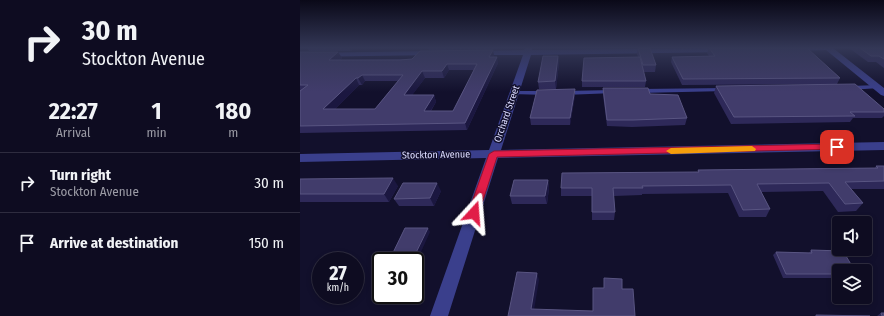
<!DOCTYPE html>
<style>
:root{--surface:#0e0c21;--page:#17152a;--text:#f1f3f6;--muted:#9b9ba5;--line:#2e2c3f}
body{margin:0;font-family:"Fira Sans Condensed",sans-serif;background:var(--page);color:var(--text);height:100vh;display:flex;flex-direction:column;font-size:15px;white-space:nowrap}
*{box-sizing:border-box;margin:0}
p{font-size:13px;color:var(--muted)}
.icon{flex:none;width:22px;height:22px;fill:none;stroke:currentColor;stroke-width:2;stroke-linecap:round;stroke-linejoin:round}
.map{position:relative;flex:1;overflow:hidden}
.panel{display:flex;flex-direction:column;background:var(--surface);width:300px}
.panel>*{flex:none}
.guide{background:#0e0c21;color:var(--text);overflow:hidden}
.buttons{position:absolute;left:532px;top:216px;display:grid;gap:8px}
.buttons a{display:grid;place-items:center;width:40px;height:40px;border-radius:4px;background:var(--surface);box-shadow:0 2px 6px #0003,0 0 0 1px var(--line);font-size:20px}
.speed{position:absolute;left:12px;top:252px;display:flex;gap:8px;font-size:20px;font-weight:700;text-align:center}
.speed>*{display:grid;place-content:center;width:52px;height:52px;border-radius:50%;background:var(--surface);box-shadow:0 2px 6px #0003,0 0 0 1px var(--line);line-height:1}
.speed small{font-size:10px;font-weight:400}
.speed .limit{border:2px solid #111;border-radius:6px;background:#fff;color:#111}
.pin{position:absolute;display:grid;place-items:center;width:34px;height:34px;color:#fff;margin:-17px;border-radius:8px;box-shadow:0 2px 6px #0006}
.me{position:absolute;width:44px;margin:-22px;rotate:19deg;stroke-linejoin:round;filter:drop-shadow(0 0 3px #0008)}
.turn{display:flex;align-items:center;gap:14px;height:84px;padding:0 16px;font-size:18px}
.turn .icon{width:52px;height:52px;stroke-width:2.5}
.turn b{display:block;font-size:28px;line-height:34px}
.eta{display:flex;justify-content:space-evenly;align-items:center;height:68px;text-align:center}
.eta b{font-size:24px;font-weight:700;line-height:28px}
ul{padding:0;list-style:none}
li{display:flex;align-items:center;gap:12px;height:60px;padding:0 16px;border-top:1px solid var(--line)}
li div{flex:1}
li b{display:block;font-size:15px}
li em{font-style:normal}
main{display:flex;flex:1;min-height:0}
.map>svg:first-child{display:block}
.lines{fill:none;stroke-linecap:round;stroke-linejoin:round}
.lane{fill:#3a3f8c;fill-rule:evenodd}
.street{fill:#3a3f8c;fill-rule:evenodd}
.wall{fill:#2e2959;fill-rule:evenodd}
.shaded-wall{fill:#1b1740}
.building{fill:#413c6b;stroke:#595582;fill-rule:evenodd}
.route{fill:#e11d48;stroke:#92132f}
.slow{fill:#f59e0b}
.labels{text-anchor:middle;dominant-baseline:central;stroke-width:3;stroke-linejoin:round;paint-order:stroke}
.street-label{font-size:10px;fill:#dbdbff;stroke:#12102c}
</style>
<main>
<section class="panel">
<div class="guide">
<div class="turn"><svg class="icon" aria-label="right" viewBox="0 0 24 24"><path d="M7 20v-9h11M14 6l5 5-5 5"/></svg><div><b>30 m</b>Stockton Avenue</div></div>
</div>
<div class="eta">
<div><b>22:27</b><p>Arrival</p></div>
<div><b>1</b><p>min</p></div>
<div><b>180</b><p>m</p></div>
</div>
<ul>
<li><svg class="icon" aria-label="right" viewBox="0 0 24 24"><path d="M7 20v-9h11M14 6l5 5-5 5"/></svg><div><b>Turn right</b><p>Stockton Avenue</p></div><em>30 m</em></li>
<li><svg class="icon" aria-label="arrive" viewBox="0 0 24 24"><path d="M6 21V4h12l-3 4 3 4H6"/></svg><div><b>Arrive at destination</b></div><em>150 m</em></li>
</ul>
</section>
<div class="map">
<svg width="584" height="316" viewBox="0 0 584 316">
<rect width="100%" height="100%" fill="#12102c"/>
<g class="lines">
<!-- lane -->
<g class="lane">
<polygon points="577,85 579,86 579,88 550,90 547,88 550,86"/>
<polygon points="425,88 428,90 427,91 338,93 335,91 338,89"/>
<polygon points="313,90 315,91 315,93 264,95 261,93 264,91"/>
<polygon points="214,91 247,91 250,93 247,95 212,94 212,92"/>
</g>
<!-- street -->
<g class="street">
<polygon points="225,48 233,48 232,50 426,48 429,50 425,52 231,55 201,150 584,142 584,150 198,158 148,316 130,316 186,158 0,162 0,154 189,150 223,55 177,55 173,53 177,51 224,50"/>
<polygon points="488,48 533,48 584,88 584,96 581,95 526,50 491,51 488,51"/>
<polygon points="133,51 136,51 136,55 0,57 0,53"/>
</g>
</g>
<!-- wall -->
<g class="wall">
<polygon points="7,48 54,48 51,51 9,51"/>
<polygon points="128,48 198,48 197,49 129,50"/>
<polygon points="338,48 356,65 355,72 343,72 346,81 345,87 282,87 282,81 338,57 337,54"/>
<polygon points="409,48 540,78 537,84 382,85 371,62 372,57 409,56 407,53"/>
<polygon points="549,48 584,48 584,68 576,62 568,62"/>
<path d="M193,50L194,56L193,57L198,63L167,130L0,133V52H38L42,58L40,60L112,59ZM149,70H174L153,111H131L136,102L134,95H112L125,78H144ZM65,81H98L75,109H35L59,85H62Z"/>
<polygon points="258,56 259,63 256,89 239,89 238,82"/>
<polygon points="416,86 584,109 584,116 582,118 553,118 550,122 431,124 414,93"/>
<polygon points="303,88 350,94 387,118 385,125 332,127 307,126 303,95"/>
<polygon points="275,89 275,95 270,125 231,125 230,118"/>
<polygon points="576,166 584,166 584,189 551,189 563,203 556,211 538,212 523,191 461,192 470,209 466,217 439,217 428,193 342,194 342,195 314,196 315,212 314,220 292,220 292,196 261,196 261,188 398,172 398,170 575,168"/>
<polygon points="0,179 98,186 89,202 0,202"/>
<polygon points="248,180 249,188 247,204 212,204 210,196"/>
<polygon points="141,191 134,206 99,206 94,199"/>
<polygon points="511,250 539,271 539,278 483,278 473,255 476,252 509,253"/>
<polygon points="81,271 81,287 78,287 74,284"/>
<polygon points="581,313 584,316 577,316"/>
</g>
<!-- shaded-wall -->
<g class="shaded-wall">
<polygon points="49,48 54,48 51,51"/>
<polygon points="193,50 194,56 190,63 189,57"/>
<polygon points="38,52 42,58 32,66 29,60"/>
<polygon points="258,56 259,63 256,89 255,81"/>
<polygon points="197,57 198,63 167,130 165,123"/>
<polygon points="147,64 149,70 144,78 142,71"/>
<polygon points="122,71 125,78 107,102 104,95"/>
<polygon points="62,75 65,81 62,85 58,78"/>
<polygon points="56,78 59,85 28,116 23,109"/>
<polygon points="275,89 275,95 270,125 270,118"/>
<polygon points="134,95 136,102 126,118 124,111"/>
<polygon points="93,178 98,186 89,202 84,194"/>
<polygon points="248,180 249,188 247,204 245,196"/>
<polygon points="137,183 141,191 134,206 130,198"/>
<polygon points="128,228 130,232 115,265 115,261 112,261"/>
<polygon points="237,273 239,280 233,316 231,309"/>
</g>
<!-- building -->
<g class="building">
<polygon points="338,48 350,48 356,65 343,65"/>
<polygon points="409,48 507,48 540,78 383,79 372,57 415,56"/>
<polygon points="560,48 584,48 584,59 579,56 571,56"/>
<path d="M193,50L189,57H197L165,123L0,126V91L8,85H0V52H38L29,60H100L112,59L120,51ZM147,64H177L153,111H124L134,95H104L122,71H142ZM62,75H103L75,109H23L56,78H58Z"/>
<polygon points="243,56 258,56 255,81 238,82"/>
<polygon points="340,57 346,81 282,81 284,58"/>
<polygon points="555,84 584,109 584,112 550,112 555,116 434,117 416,86"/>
<polygon points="303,88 348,88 350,94 378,95 387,118 333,120 307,120"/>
<polygon points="275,89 270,118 230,118 237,90"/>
<polygon points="576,166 584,166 584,181 545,182 563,203 545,204 529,183 457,184 470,209 443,210 431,185 342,186 343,188 313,188 315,212 292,212 292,188 261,188 262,173 399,172 398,170 578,168"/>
<polygon points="93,178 84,194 0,194 0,179"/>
<polygon points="214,180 248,180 245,196 210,196"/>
<polygon points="103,183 137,183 130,198 94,199"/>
<polygon points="105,228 128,228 112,261 89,261"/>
<polygon points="511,250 543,251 555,271 539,271 539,274 486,274 476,252 512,253"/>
<polygon points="81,271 81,284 74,284"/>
<polygon points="217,272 237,273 231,309 293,311 293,288 304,288 304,278 322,279 322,289 333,289 335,316 208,316"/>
<polygon points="581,313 584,313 584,316 582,316"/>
<polygon points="516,315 570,316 516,316"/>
</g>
<!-- sky -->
<linearGradient id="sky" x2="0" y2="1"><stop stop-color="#0a0918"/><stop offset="0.52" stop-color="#333756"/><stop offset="1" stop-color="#333756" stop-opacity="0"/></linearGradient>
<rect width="584" height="92" fill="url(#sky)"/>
<!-- route -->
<polygon class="route" points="537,144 540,145 541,147 540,149 197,157 178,216 174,218 170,216 168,213 189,154 194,151"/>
<!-- slow -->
<polygon class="slow" points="452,146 456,149 455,151 371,154 366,151 371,148"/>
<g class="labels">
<!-- street labels -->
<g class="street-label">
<text transform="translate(207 114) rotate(-71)">Orchard Street</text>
<text transform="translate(136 155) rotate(-1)">Stockton Avenue</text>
</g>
</g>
</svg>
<div class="buttons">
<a><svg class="icon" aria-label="sound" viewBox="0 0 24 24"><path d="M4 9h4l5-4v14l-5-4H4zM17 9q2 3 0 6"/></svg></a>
<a><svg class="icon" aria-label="layers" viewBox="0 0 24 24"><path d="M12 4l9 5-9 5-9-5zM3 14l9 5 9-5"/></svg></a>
</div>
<div class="speed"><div>27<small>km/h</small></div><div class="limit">30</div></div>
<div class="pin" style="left:537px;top:147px;background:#d93025"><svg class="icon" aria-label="arrive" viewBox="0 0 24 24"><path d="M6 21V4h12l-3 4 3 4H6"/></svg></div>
<svg class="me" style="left:174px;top:213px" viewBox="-20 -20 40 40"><path d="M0-17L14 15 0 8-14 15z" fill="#e11d48" stroke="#fff" stroke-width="4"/></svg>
</div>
</main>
